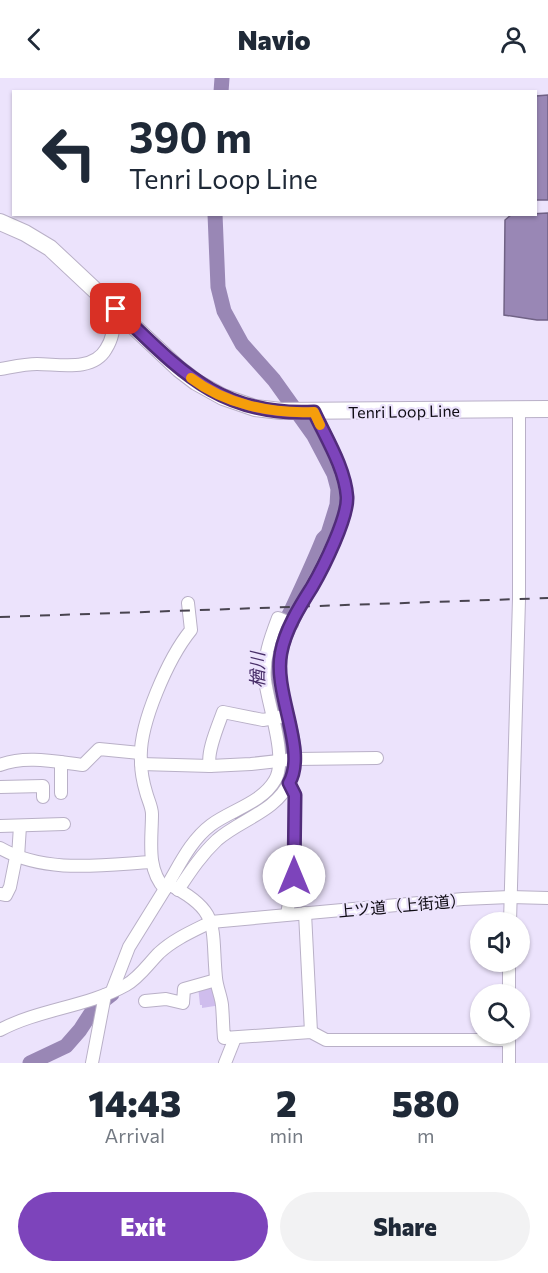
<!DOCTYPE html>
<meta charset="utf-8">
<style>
:root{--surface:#fff;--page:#f2f2f3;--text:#1f2937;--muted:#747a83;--accent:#7d44bb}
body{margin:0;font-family:Commissioner,"Noto Sans JP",sans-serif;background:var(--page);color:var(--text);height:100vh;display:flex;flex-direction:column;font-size:22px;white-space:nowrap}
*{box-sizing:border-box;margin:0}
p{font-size:20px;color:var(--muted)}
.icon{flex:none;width:33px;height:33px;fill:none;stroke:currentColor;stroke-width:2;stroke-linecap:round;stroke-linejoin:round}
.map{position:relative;height:985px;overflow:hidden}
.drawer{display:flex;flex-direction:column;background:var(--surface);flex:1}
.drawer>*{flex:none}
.banner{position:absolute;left:12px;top:12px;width:525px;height:126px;border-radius:0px;box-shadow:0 2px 4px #0004;background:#fff;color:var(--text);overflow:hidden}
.controls{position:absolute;left:470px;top:834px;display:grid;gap:12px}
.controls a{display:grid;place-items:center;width:60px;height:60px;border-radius:50%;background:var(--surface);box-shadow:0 2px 4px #0004;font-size:30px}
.pin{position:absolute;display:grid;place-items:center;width:51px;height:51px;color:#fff;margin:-26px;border-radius:12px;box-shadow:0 3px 9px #0006}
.me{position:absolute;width:66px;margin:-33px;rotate:0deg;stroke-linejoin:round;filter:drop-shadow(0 0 4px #0008)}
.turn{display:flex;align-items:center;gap:21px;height:126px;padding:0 18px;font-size:27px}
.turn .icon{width:78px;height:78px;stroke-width:2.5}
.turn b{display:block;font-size:42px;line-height:51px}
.eta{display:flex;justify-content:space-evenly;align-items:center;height:102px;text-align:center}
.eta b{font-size:36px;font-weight:800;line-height:42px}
.cta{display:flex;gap:12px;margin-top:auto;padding:12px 18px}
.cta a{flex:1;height:69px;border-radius:36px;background:var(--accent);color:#fff;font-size:24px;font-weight:800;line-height:69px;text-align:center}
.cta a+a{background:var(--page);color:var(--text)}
header{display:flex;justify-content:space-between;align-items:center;height:78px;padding:0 18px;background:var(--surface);font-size:27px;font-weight:800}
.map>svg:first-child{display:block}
.green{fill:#cfbded}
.water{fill:#9987b5;stroke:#706285;stroke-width:1.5}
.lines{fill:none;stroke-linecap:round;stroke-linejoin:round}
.river{stroke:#9987b5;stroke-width:15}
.minor-casing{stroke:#b9b0c7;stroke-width:14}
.major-casing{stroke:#b9b0c7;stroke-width:18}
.minor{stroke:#fff;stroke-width:12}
.major{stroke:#fff;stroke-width:16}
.rail{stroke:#494450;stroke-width:2;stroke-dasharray:10 10;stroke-linecap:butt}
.route-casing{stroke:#512c7a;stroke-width:15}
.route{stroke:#7d44bb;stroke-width:10}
.slow{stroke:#f59e0b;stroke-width:10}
.labels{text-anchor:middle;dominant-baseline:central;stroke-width:4.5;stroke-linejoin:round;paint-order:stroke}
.street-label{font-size:16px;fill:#0f0c14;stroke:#ece3fc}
.water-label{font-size:18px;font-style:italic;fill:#482e68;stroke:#ece3fc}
</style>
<header><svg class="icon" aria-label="back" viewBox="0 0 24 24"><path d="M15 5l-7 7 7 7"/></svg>Navio<svg class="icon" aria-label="person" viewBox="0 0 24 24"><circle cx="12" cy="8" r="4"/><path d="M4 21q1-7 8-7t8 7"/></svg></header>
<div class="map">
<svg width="548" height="985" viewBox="0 0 548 985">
<rect width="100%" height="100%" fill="#ece3fc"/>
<!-- green -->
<polygon class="green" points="215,903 221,927 202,930 202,927 200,927 198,908"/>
<!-- water -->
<g class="water">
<polygon points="548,17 548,122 536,122 536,18"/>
<polygon points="548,135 548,242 537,242 504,237 505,142 511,137"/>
</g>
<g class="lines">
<!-- river -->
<g class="river">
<polyline points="221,14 222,0"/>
<path d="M215,136L218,209L224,233L242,266L274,302L314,358L334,396L338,411L337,427L328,456L323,461C313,486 302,509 291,533C283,548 275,563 272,580C267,629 316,691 261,726C255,730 247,733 240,736"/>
<polyline points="30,985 66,968 80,952 95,929 112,916"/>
</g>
<defs>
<g id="minor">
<path d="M0,291C12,289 25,286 37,286C59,286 93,294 106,271C114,259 114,245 116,231"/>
<path d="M188,525L191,552C169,579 138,647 141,683C141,693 143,704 146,714C148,722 152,729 152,736C152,762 146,791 165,811L168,806C222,833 211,849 216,900C217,910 221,918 222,927C223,938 223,949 224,960L311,954L326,962H508"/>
<polyline points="141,686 210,688 251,686 296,681 377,680"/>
<path d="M0,687C25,677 57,684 83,687L99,671L140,675"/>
<path d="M210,688C206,675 218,648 223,634L263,642L280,639"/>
<polyline points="0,709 43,708 43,719"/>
<polyline points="61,715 61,684"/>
<polyline points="0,748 64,746"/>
<path d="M0,770C45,796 102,787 151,784"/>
<polyline points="18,779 20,748"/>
<path d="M168,806C180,786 191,762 211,747C231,732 262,725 275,702C288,680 268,628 265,602C263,580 270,561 278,540L292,546"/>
<path d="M178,812C190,794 201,777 217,762C241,741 276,734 290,703C304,672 284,635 280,605C279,596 280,586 281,577C283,558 298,532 308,515C319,496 349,439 347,419C343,389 327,361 314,334"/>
<polyline points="0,816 6,817 10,809 16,779"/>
<polyline points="305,835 311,954"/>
<polyline points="287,836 294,798 295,717 289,705"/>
<polyline points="510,844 519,521 519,332"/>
<polyline points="112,913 129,869 165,811"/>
<polyline points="509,916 509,884"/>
<polyline points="145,923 166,921 183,925 184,911 216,902"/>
<path d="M0,952C39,931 87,929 126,907C139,900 149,885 159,875C174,861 193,853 211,844L463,821L510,819L548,820"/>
<polyline points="509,957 509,985"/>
<polyline points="92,985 105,917"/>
<polyline points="225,985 235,960"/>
</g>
<polyline id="major" points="0,144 25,155 50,170 179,291 196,304 223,319 255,330 281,333 548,331"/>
</defs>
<!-- minor casing -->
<use href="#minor" class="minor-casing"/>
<!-- major casing -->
<use href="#major" class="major-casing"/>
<!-- minor -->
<use href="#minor" class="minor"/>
<!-- major -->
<use href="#major" class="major"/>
<!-- rail -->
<polyline class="rail" points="0,539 548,520"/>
</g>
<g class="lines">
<defs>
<path id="route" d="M116,231C179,291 219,339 314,334C326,360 345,390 347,419C348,440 323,490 312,509C300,528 285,552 281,575C273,615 308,673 289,705L295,717L294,798"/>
</defs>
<!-- route casing -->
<use href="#route" class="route-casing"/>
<!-- route -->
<use href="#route" class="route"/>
<!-- slow -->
<path class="slow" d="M191,300C225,326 271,336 314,334L320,347"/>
</g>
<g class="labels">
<!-- street labels -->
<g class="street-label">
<text transform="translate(404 333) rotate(-1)">Tenri Loop Line</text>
<text transform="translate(402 827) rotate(-5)">上ツ道（上街道）</text>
</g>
<!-- water labels -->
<g class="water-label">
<text transform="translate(257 592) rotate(-90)">楢川</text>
</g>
</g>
</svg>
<div class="controls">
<a><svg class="icon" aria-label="sound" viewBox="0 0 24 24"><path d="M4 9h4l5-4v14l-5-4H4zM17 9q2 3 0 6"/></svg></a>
<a><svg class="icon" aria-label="search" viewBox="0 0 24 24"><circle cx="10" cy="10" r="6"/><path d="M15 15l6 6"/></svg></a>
</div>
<div class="pin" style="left:116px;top:231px;background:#d93025"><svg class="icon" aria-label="arrive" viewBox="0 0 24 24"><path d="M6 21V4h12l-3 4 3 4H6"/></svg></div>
<svg class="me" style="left:294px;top:798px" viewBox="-20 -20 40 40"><circle r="19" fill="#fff"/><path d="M0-13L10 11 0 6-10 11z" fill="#7d44bb"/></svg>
<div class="banner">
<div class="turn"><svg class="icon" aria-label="left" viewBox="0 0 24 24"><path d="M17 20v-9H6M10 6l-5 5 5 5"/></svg><div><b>390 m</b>Tenri Loop Line</div></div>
</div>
</div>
<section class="drawer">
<div class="eta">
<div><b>14:43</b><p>Arrival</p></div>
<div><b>2</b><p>min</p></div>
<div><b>580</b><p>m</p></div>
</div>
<div class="cta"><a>Exit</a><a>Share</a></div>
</section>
